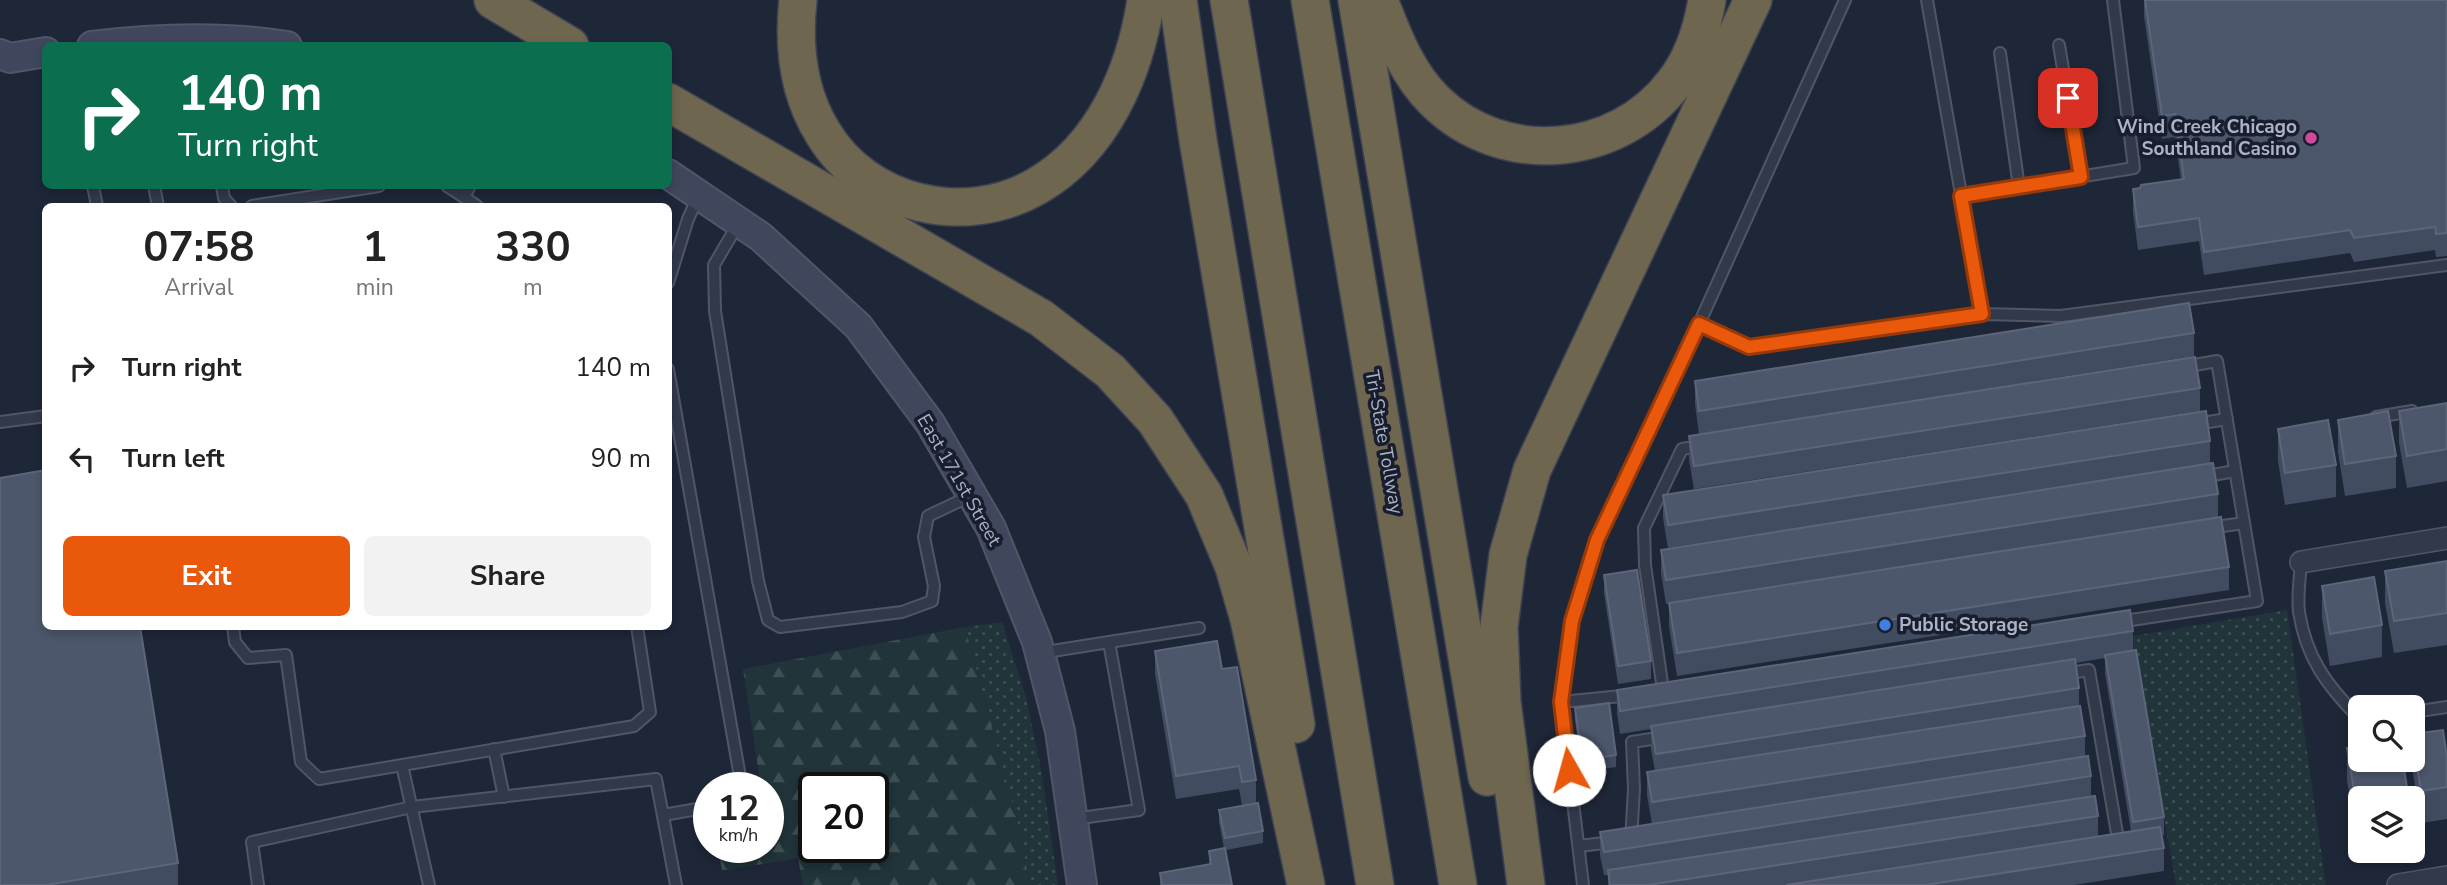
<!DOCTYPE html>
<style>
:root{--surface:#fff;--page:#f2f2f2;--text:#222;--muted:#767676;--accent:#ea580c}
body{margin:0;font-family:"Nunito Sans",sans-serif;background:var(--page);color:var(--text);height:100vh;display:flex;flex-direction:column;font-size:26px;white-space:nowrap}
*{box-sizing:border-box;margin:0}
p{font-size:23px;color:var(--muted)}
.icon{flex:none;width:38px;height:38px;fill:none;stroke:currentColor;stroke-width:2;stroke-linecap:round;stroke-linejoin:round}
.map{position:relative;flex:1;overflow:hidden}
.side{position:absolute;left:42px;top:203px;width:630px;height:427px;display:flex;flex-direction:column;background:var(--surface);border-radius:10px;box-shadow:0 4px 10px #0003}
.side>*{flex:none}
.guide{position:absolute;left:42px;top:42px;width:630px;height:147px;border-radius:10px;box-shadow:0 4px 10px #0003;background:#0b6e4f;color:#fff;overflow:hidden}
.buttons{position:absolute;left:2348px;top:695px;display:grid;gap:14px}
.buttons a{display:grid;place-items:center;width:77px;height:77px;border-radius:10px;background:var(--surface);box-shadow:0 4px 10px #0003;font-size:35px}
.speed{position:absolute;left:693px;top:772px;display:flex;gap:14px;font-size:35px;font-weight:700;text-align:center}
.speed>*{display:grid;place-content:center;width:91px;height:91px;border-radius:50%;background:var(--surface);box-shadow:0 4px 10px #0003;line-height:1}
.speed small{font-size:18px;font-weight:400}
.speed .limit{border:4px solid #111;border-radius:10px;background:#fff;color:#111}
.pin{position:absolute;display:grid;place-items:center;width:60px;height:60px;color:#fff;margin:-30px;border-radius:14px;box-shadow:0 4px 10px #0006}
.me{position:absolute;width:77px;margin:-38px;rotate:353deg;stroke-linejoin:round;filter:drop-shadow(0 0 5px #0008)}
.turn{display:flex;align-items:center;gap:24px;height:147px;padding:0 21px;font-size:32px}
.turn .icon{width:91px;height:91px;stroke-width:2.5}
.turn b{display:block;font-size:49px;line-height:60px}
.eta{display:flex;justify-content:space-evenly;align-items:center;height:119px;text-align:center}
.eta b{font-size:42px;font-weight:700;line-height:49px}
.action{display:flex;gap:14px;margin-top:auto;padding:14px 21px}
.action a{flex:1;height:80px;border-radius:10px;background:var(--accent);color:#fff;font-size:28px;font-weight:700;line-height:80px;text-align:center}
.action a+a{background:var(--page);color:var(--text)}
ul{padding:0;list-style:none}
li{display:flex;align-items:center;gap:21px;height:91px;padding:0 21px}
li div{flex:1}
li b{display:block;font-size:26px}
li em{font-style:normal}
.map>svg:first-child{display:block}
.grass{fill:url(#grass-dots)}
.forest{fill:url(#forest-firs);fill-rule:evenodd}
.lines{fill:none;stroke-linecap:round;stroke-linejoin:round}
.lane-casing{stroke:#505667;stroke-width:14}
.street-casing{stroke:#505667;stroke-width:24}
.secondary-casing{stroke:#505667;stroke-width:32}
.highway-casing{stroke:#3d4353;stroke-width:40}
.lane{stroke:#323949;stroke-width:10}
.street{stroke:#323949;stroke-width:21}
.secondary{stroke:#40475c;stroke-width:28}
.highway{stroke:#6f664f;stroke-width:37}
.wall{fill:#424c61;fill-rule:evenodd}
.building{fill:#4d576c;stroke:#5c657a;stroke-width:2}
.route-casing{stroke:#983908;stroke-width:18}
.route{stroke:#ea580c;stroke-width:12}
.hotel-dot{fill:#d1479c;stroke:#181e2d;stroke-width:2.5}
.shop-dot{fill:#3f7fe0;stroke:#181e2d;stroke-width:2.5}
.labels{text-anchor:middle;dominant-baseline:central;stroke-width:7;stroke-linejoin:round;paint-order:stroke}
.poi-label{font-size:19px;font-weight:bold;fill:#acb3c6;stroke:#181e2d;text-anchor:end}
.street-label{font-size:19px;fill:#acb3c6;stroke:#181e2d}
</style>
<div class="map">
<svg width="2447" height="885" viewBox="0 0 2447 885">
<defs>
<pattern id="grass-dots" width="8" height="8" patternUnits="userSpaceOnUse" patternTransform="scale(1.75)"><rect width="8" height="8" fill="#203439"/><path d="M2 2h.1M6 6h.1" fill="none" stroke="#3e4f54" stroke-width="1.8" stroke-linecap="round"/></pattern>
<pattern id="forest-firs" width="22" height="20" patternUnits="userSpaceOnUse" patternTransform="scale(1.75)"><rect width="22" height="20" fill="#203439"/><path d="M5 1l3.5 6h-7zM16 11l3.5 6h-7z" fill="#3e4f54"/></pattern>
</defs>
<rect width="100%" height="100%" fill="#1e2738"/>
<!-- grass -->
<g class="grass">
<polygon points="2287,610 2326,885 2176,885 2132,636"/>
<polygon points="1002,622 1026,697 1042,774 1058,885 1030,885 1019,828 965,627"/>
</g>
<!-- forest -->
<path class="forest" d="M965,627L1019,828L1030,885H803L798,858L722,871L718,847H768V788L761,787L743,669ZM814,788H873V847H814Z"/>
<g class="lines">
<defs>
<g id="lane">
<polyline points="1927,0 1982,314"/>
<polyline points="2059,45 2081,177"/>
<polyline points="2000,53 2019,187"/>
<polyline points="93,186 97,206"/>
<polyline points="154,186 158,206"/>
<polyline points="222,186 224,198 231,206"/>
<polyline points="447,186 464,197"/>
<polyline points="470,186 464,197 477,206"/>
<polyline points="1961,196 2134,168 2113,0"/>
<polyline points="252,206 379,186"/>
<polyline points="738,224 714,265 715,311 758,581 768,620 780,627 902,612 932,601 934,586 924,537 928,516 972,495"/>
<polyline points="668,283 688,219 698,197"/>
<polyline points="1699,324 1749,347 1982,314 2061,316 2447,265"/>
<polyline points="668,369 742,788"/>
<polyline points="2376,417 2412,411"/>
<polyline points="0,422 46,416"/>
<polyline points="2196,424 2227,419"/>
<polyline points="2201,477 2235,471"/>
<polyline points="2209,528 2244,523"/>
<path d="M2301,562C2300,578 2297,596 2299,612C2306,657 2326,684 2357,716L2361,717"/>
<polyline points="2118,622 2257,601 2217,361 2183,367"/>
<polyline points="233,626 235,642 248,658 286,655 301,762 319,779 634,726 650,712 637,626"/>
<polyline points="1109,642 1199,628"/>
<polyline points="1040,653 1109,642 1139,810 1073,819"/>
<polyline points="2063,674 2089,670 2119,845"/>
<polyline points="1663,690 1645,565 1644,528 1682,449 1700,446"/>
<polyline points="1561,702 1632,695"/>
<polyline points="2413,712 2447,707"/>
<polyline points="494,749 504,797"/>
<polyline points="402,765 429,885"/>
<polyline points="663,815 709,807"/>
<polyline points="1631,840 1634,789 1632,742 1664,737"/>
<polyline points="1579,846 1612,842"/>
<polyline points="258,885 252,842 412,807 656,779 676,885"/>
<polyline points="1583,885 1561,702 1572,621 1597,540 1699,324 1845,0"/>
</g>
<g id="street">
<polyline points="2301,562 2447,538"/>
<polyline points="2398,885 2447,877"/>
</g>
<g id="secondary">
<path d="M92,46C157,38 223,36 287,46"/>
<polyline points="0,54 10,58 46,52"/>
<polyline points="668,174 761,237 858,326 930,423 991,528 1037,642 1060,731 1082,885"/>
</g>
<g id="highway">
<polyline points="493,0 570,46"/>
<path d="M798,0C793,46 798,93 823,133C866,205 965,228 1037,186C1103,148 1135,72 1146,0"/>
<polyline points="1178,0 1198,140 1296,724"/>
<polyline points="1229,0 1375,885"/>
<polyline points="1310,0 1458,885"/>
<polyline points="1357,0 1487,777"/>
<path d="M1379,0C1393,36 1407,74 1435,101C1503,168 1617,158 1674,83C1693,59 1702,30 1707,0"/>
<polyline points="668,102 1041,318 1110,371 1155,420 1204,495 1234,567 1249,619 1306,885"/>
<polyline points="1526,885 1502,702 1499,627 1508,555 1532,470 1753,0"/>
</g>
</defs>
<!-- lane casing -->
<use href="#lane" class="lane-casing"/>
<!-- street casing -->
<use href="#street" class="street-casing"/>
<!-- secondary casing -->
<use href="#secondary" class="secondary-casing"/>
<!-- highway casing -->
<use href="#highway" class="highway-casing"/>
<!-- lane -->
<use href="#lane" class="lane"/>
<!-- street -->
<use href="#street" class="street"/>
<!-- secondary -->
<use href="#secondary" class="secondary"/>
<!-- highway -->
<use href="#highway" class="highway"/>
</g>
<!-- wall -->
<g class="wall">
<polygon points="2144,0 2447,0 2447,256 2436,257 2435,250 2354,262 2350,253 2204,275 2199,241 2138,250 2133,212 2133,189 2181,180 2175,137 2162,139 2144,16"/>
<polygon points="2194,333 2194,356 1699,434 1695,404 1695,381"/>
<polygon points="2200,388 2200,411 1694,489 1689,460 1689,436"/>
<polygon points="2447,403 2447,481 2407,488 2399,443 2399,411"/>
<polygon points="2338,420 2396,456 2396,488 2345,496 2338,452"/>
<polygon points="2278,429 2336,465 2336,497 2285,505 2278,461"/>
<polygon points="2210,441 2210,464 2218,494 2218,517 1666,604 1661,573 1661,550 2022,493 1668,548 1663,518 1663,495"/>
<polygon points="2447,561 2447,645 2394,653 2385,603 2385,571"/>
<polygon points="2229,567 2229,590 1677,676 1669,626 1669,603"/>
<polygon points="1604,575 1651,661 1651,679 1618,684 1604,593"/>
<polygon points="2322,586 2382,625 2382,657 2330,666 2322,618"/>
<path d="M2133,631V651L2164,817V835H2162L2164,848V871L2074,885H1608V875H1604L1600,855V832L1652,824L1647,795V772L1655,771L1651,749V729L1620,734L1617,713V690ZM2105,658V673L2131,831L2098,837V816L2091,797V776L2085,756V736L2079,706V688L2075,663Z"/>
<polygon points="1155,651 1222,669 1256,780 1256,803 1242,805 1239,789 1176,799 1155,674"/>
<polygon points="1575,708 1616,755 1616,767 1582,772 1575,720"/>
<polygon points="2413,734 2447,758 2447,819 2421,823 2412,767 2412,760 2413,760"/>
<polygon points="2347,748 2407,788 2407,798 2361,798 2361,828 2355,829 2347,780"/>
<polygon points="1219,810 1263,831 1263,843 1226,850 1232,885 1160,885 1160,873 1209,864 1209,851 1224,848 1219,822"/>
<polygon points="178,863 178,885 0,885"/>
</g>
<!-- building -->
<g class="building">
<polygon points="2145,0 2447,0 2447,233 2436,234 2435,227 2354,238 2350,230 2204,252 2199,218 2138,227 2133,189 2140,188 2141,185 2184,179 2175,114 2162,116"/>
<polygon points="2189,303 2194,333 1699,411 1695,381"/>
<polygon points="2195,357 2200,388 1694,466 1689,436"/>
<polygon points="2447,403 2447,449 2407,456 2399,411"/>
<polygon points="2206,411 2210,441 1668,525 1663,495"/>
<polygon points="2388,411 2396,456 2345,464 2338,420"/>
<polygon points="2328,420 2336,465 2285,473 2278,429"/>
<polygon points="2213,463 2218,494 1666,580 1661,550"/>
<polygon points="46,470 46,626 140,626 178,863 46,885 0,885 0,478"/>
<polygon points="2221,517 2229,567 1677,653 1669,603"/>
<polygon points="2447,561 2447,613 2394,621 2385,571"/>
<polygon points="1637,570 1651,661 1618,666 1604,575"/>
<polygon points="2374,577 2382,625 2330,634 2322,586"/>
<polygon points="2130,610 2133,631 1620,711 1617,690"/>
<polygon points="1217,641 1222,669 1237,667 1256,780 1242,782 1239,766 1176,776 1155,651"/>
<polygon points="2136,650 2164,817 2133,822 2105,655"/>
<polygon points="2075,659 2079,688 1656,754 1651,726"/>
<polygon points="1609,703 1616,755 1582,760 1575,708"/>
<polygon points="2080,706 2085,736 1652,802 1647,772"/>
<polygon points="2443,730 2447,758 2447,787 2421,791 2413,742 2413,734"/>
<polygon points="2361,746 2361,760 2403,760 2407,788 2355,797 2347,748"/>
<polygon points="2088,756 2091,776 1604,852 1600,832"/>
<polygon points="2095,796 2098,816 1648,885 1610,885 1608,870"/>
<polygon points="1258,803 1263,831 1225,838 1219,810"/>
<polygon points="2160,827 2164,848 1925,885 1786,885"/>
<polygon points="1225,848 1232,885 1162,885 1160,873 1211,864 1209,851"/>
</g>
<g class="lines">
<defs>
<polyline id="route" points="1569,770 1561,702 1572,621 1597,540 1699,324 1749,347 1982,314 1961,196 2081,177 2068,98"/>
</defs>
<!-- route casing -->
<use href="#route" class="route-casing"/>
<!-- route -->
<use href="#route" class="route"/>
</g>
<!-- markers -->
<circle class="hotel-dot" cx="2311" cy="138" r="7"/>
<circle class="shop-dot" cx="1885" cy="625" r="7"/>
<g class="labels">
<!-- poi labels -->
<g class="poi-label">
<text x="2297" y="127">Wind Creek Chicago<tspan x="2297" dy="22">Southland Casino</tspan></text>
<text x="1899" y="625" text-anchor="start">Public Storage</text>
</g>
<!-- street labels -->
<g class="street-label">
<text transform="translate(1384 442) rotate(80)">Tri-State Tollway</text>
<text transform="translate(959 480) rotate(60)">East 171st Street</text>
</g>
</g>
</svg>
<div class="buttons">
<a><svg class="icon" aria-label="search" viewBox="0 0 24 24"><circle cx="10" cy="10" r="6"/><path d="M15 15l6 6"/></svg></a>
<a><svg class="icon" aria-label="layers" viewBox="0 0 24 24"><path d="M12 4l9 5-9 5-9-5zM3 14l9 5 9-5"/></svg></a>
</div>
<div class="speed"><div>12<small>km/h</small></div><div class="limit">20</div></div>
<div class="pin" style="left:2068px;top:98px;background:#d93025"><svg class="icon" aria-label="arrive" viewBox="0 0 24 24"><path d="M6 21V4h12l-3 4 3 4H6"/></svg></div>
<svg class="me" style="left:1569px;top:770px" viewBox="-20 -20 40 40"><circle r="19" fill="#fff"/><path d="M0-13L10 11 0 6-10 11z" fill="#ea580c"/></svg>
<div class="guide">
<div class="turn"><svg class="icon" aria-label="right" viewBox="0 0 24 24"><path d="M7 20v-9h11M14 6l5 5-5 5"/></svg><div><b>140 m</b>Turn right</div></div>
</div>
<section class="side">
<div class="eta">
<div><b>07:58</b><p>Arrival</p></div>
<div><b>1</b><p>min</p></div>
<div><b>330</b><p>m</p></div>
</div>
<ul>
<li><svg class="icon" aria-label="right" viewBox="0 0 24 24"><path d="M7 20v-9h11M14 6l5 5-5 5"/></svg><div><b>Turn right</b></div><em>140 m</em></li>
<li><svg class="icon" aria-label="left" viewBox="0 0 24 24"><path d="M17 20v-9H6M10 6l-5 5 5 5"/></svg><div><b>Turn left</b></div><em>90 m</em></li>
</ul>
<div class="action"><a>Exit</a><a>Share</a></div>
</section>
</div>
